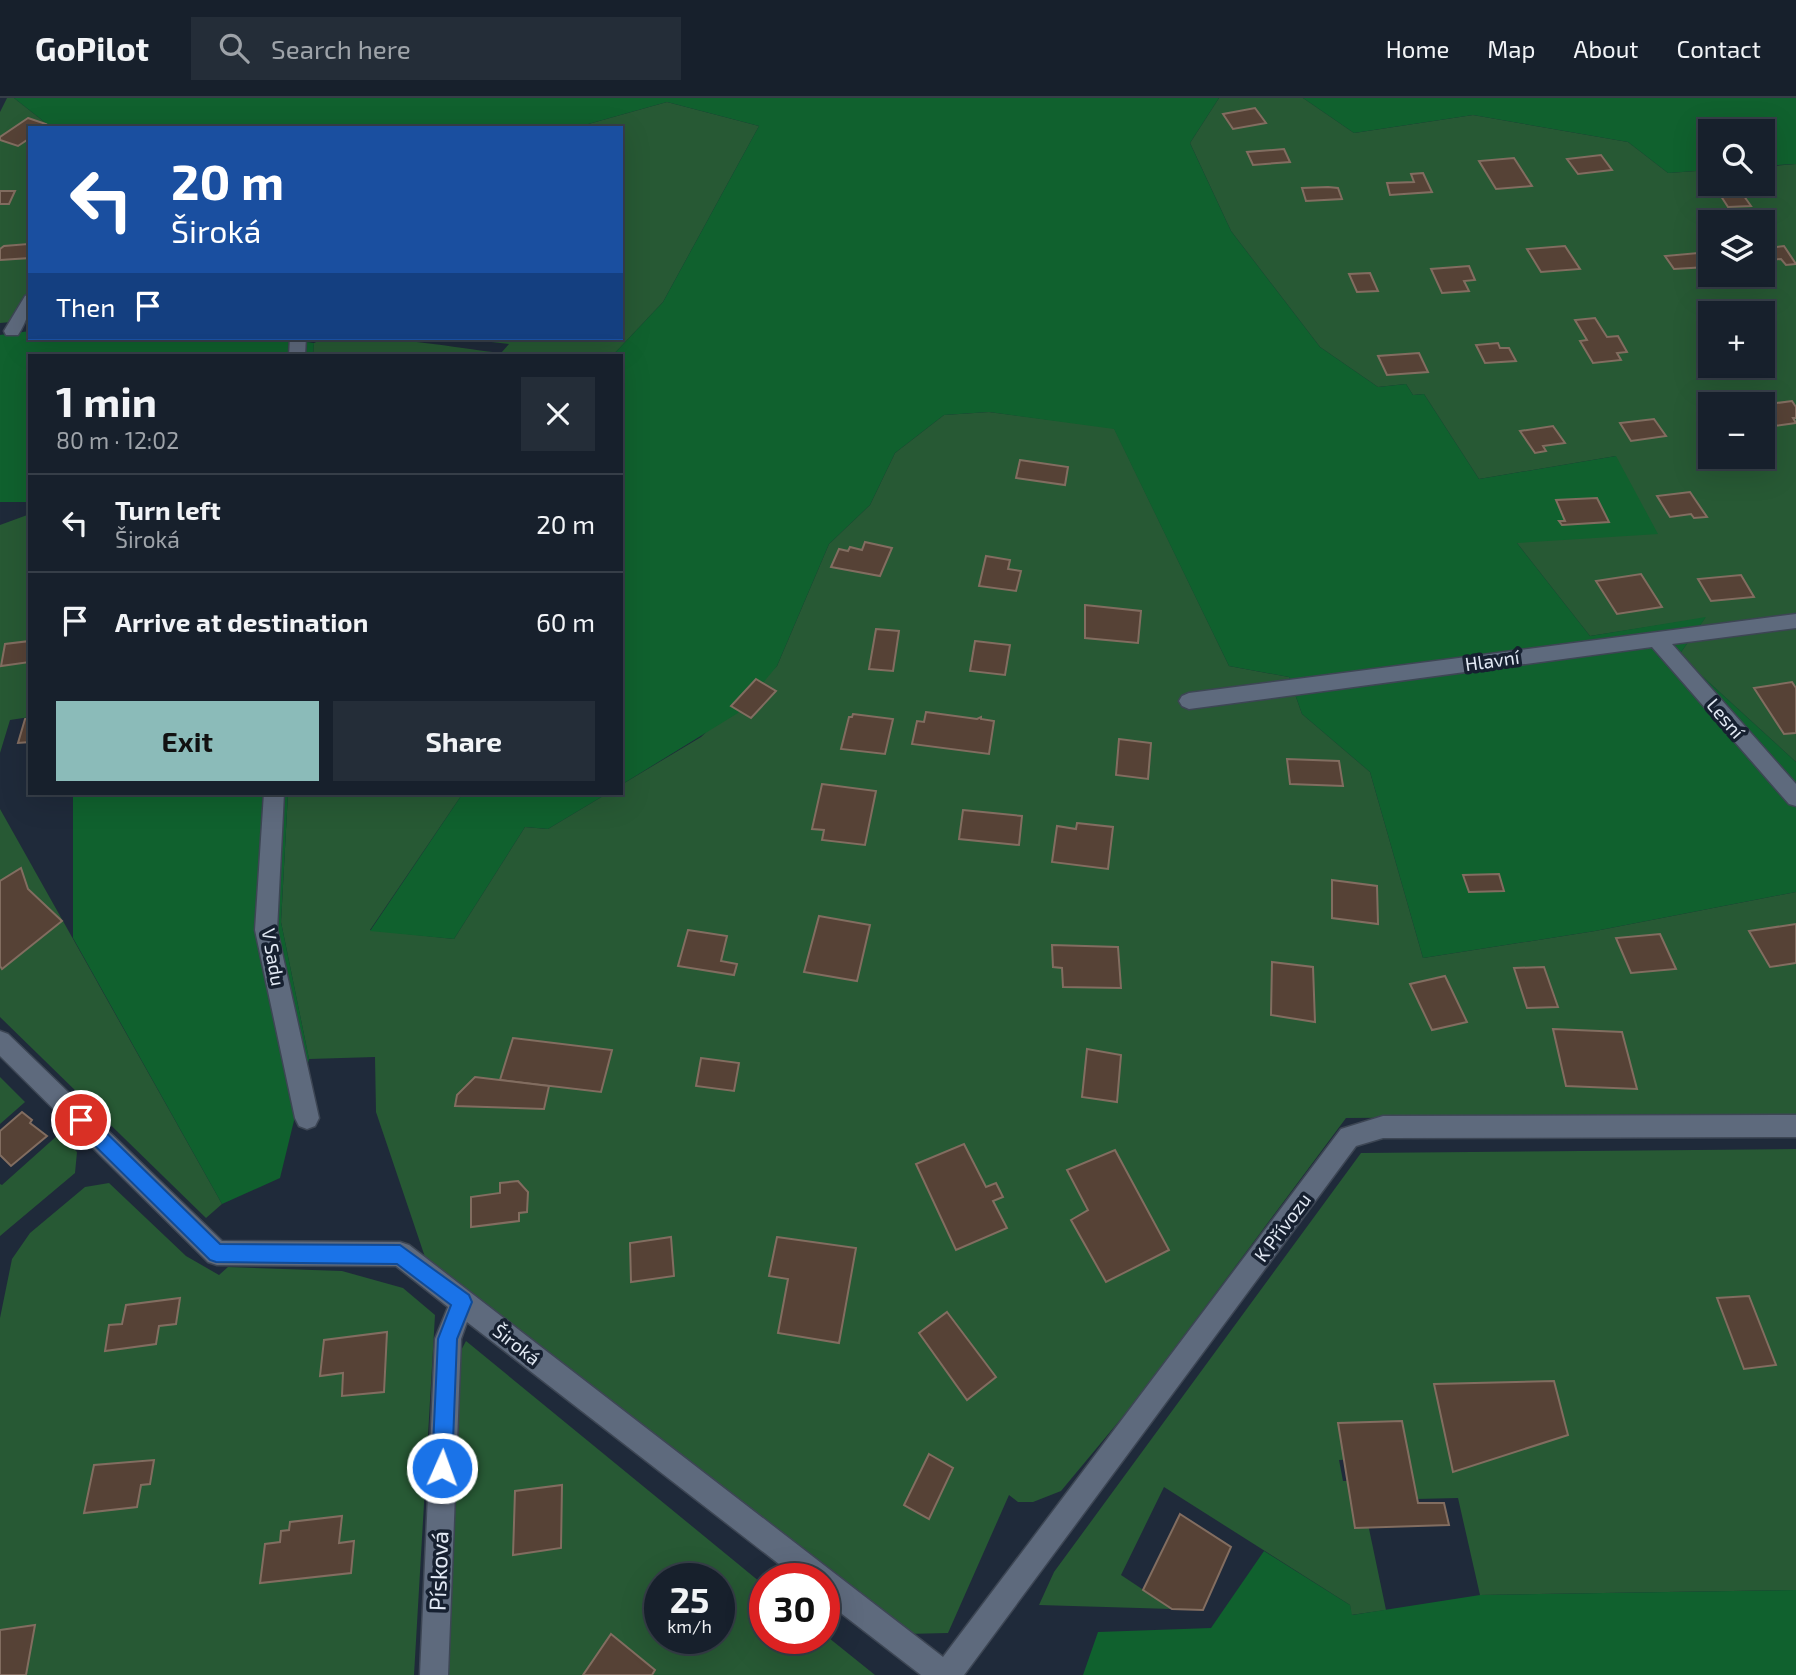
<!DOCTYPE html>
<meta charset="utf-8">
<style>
:root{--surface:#17202c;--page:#242d38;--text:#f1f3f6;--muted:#9ea3a9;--line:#363e48;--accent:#8bbbb9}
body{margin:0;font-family:"Exo 2",sans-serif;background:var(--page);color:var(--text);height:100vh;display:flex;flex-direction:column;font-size:26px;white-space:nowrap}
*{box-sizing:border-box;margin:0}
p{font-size:23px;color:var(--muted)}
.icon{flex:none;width:38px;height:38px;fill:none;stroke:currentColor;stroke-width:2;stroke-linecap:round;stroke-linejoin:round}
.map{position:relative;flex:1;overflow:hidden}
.details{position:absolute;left:28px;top:256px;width:595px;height:441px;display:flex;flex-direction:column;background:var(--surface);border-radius:0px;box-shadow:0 7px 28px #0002,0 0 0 2px var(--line)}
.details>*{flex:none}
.hud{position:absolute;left:28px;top:28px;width:595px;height:214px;border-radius:0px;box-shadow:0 7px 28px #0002,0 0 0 2px var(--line);background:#1a4fa0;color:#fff;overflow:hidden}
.controls{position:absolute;left:1698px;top:21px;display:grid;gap:14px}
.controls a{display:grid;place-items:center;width:77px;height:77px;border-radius:0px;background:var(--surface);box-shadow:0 7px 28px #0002,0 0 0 2px var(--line);font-size:35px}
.speed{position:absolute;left:644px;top:1465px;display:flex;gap:14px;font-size:35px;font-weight:700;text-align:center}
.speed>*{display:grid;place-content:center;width:91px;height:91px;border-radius:50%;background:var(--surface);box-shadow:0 7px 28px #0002,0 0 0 2px var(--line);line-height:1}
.speed small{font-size:18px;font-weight:400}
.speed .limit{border:10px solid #d22;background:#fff;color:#111}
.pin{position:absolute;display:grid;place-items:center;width:60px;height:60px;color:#fff;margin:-30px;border:4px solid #fff;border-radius:50%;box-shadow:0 2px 7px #0007}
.me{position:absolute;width:77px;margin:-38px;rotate:2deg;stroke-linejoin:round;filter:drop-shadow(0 0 5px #0008)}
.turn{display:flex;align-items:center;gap:24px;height:147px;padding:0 28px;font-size:32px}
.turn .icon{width:91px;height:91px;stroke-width:2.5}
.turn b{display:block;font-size:49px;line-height:60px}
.then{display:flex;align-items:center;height:66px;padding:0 28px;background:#0003;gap:14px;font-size:26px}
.round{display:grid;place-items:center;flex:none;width:74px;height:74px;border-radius:0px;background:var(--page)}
.summary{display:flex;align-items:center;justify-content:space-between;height:119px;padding:0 28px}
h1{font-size:42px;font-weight:700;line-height:52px}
.action{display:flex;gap:14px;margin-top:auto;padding:14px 28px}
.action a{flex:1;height:80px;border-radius:0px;background:var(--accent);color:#111;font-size:28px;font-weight:700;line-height:80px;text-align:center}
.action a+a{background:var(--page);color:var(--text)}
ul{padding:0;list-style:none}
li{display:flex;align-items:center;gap:21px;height:98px;padding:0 28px;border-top:2px solid var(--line)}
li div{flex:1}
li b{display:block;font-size:26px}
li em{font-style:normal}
header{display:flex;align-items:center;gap:42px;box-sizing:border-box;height:98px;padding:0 35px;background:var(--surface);border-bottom:2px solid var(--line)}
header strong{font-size:33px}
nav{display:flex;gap:38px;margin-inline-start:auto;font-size:24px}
.search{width:490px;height:63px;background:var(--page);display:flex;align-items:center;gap:18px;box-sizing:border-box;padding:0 24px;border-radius:0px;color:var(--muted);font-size:26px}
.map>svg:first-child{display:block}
.green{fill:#275934;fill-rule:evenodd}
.forest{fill:#10612e}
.building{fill:#564236;stroke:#826d60;stroke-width:2}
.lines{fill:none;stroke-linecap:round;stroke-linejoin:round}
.minor-casing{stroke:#3d4654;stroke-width:3}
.minor{fill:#5e6a7d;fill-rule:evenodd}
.route{fill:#1a73e8;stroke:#114b97;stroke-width:2}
.labels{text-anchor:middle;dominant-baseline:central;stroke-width:7;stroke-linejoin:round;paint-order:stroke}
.street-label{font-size:19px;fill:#e2e9f4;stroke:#162030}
.near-street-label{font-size:23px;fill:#e2e9f4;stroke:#162030}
</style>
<header>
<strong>GoPilot</strong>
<div class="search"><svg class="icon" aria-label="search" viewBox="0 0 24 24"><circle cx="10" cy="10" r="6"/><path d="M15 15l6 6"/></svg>Search here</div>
<nav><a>Home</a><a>Map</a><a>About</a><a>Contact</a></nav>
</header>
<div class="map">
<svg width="1796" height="1577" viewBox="0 0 1796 1577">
<rect width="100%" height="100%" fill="#1f2a3a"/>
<!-- green -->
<g class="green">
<polygon points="7,0 14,0 52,30 30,30 30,189 11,224 0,225 0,14"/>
<path d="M1219,0H1303L1354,35L1473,17L1628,44L1668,75L1710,72V86H1762V69L1796,66V664L1679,557L1705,520L1590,538L1517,445L1616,358L1479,381L1424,296L1413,297L1406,286L1378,289L1320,249L1231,133L1190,45ZM1710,124H1762V177H1710ZM1710,215H1762V268H1710ZM1710,306H1762V359H1710Z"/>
<path d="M667,4L759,28L663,204L613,257H313L314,245C344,229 461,251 501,255L509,246L456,240H621V30H574Z"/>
<polygon points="989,314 1114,330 1229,568 1289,579 1302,616 1370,674 1423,860 1595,833 1796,794 1796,1017 1346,1020 1130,1310 1061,1393 1033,1404 1018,1404 1009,1397 948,1535 906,1536 617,1312 502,1218 426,1162 376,1014 375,959 309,961 281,824 288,695 463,695 370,832 454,841 525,729 548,731 608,695 621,695 621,687 701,639 777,568 829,446 870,407 895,355 944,317"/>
<polygon points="30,416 30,619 10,622 0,655 0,427"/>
<polygon points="0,711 222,1106 206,1120 0,919"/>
<polygon points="0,979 25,1004 0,1026"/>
<polygon points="59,1036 77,1054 75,1075 0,1138 0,1086 2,1087"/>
<polygon points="1796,1051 1796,1492 1480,1497 1458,1400 1416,1401 1407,1359 1339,1362 1343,1383 1359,1383 1386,1512 1351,1517 1350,1507 1164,1389 1121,1477 1172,1511 1039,1507 1054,1474 1361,1055"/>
<polygon points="109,1085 186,1158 219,1177 228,1169 342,1173 403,1190 435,1217 414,1577 0,1577 0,1220 12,1161 30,1135 85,1089"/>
<path d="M466,1243L765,1488V1540H824V1536L875,1577H441L457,1260ZM660,1480H719V1540H660Z"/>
</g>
<!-- forest -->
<g class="forest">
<polygon points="14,0 1219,0 1190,45 1231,133 1320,249 1378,289 1406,286 1413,297 1424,296 1479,381 1616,358 1658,436 1517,445 1590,538 1706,519 1679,557 1796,664 1796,794 1595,833 1423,860 1370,674 1302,616 1289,579 1229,568 1114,331 989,314 944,317 895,355 870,407 829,446 777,568 738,615 621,687 621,257 613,257 663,204 759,28 667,4 574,30 52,30"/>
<polygon points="1303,0 1796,0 1796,66 1762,68 1762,33 1710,33 1710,72 1668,75 1628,44 1473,17 1354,35"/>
<polygon points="30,233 30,240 280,240 314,245 313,257 30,257 30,404 0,404 0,237"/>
<polygon points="73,695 288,695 281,824 309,961 280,1080 222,1106 73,840"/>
<polygon points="463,695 608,695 548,731 525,729 454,841 370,833"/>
<polygon points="1264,1453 1350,1507 1352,1517 1480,1497 1796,1492 1796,1577 1083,1577 1098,1534 1211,1530"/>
</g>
<!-- building -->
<g class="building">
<polygon points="1255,10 1266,25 1233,31 1223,16"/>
<polygon points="28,20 46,26 44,30 30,30 30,40 18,48 0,42 0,39"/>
<polygon points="1284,51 1290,64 1253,67 1247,54"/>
<polygon points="1601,57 1612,72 1578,76 1567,61"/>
<polygon points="1514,60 1532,88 1496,91 1479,63"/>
<polygon points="1423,75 1432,94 1390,97 1387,85 1414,84 1411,76"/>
<polygon points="1328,89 1338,90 1342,101 1306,103 1302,90"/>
<polygon points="1739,91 1751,108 1728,109 1717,92"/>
<polygon points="0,93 15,93 9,106 0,106"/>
<polygon points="28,146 30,160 0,162 0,151 4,148"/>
<polygon points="1565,148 1580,171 1541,174 1527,151"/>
<polygon points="1784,148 1796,166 1786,167 1781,161 1762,163 1762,151"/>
<polygon points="1698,155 1707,169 1674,171 1665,158"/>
<polygon points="1469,168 1475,182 1464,183 1469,193 1442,195 1431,171"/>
<polygon points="1370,175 1378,193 1357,194 1349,176"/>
<polygon points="1595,220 1607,239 1618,238 1627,254 1617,255 1621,262 1593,265 1580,243 1587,242 1575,222"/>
<polygon points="1498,245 1500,250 1509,250 1516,263 1485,265 1476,247"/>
<polygon points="1419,255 1428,274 1387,277 1378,258"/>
<polygon points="1792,303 1796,309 1796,320 1793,320 1796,325 1774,328 1762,312 1762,307"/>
<polygon points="1654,321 1666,338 1631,343 1620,325"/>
<polygon points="1553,328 1565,345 1543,348 1546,353 1535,355 1520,333"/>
<polygon points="1020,362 1068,369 1065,387 1016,380"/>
<polygon points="1690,394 1707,419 1694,420 1691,416 1670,419 1657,398"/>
<polygon points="1597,400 1609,424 1562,427 1559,423 1565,423 1556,402"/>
<polygon points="865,444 892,450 880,478 831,469 839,451 848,453 850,449 862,452"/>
<polygon points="986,458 1010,462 1008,471 1021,473 1016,493 979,488"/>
<polygon points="1641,476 1662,509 1617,516 1596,483"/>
<polygon points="1741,477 1754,499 1711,503 1698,481"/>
<polygon points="1085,507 1141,513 1138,545 1085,540"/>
<polygon points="876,531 899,533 893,573 869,571"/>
<polygon points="30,543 30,564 1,568 5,546"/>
<polygon points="975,543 1010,547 1005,577 970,573"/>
<polygon points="756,581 776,593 751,620 731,608"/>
<polygon points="1792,584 1796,590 1796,635 1784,636 1754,590"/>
<polygon points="926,614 977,621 981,619 981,621 994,623 989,656 912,646 917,623 924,624"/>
<polygon points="853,616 893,621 885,656 841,651 849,619 852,619"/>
<polygon points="30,620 30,644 18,645 25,621"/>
<polygon points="1119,641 1151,645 1148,681 1116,677"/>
<polygon points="1287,661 1339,663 1343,688 1290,686"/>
<polygon points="822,686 876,693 865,747 822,742 824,732 812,731"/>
<polygon points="963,712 1022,718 1019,747 959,741"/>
<polygon points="1077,725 1113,729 1108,771 1052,764 1057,728 1076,731"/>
<polygon points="21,770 28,791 62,823 2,871 0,868 0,783"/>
<polygon points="1499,776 1504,793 1469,794 1463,777"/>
<polygon points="1332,782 1377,788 1378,826 1332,820"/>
<polygon points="819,818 870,827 857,883 804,874"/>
<polygon points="1796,826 1796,865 1770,869 1749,833"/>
<polygon points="688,832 727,838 721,863 737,866 734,877 678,868"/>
<polygon points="1660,836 1676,871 1631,875 1616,840"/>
<polygon points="1052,847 1118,849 1121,890 1063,889 1062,870 1053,869"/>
<polygon points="1272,864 1313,869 1315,924 1271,917"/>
<polygon points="1544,869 1558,909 1527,910 1514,870"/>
<polygon points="1445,878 1467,924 1432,932 1410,886"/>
<polygon points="1553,931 1622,934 1637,991 1566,988"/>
<polygon points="513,940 612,952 601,994 500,982"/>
<polygon points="1087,951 1121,957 1117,1004 1082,999"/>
<polygon points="701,960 739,965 734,993 696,988"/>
<polygon points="475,979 549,988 544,1011 455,1008 457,997"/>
<polygon points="22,1014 32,1022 30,1025 47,1038 11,1068 0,1057 0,1033"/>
<polygon points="964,1046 986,1089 996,1085 1003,1099 993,1103 1007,1130 956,1152 916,1066"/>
<polygon points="1115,1052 1169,1152 1106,1184 1071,1122 1088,1112 1067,1072"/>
<polygon points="518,1083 528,1094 527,1114 519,1115 519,1123 471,1129 471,1099 500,1095 500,1085"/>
<polygon points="671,1139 674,1178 631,1184 630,1145"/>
<polygon points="777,1139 856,1150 839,1245 778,1235 788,1181 769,1178"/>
<polygon points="1749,1198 1776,1267 1744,1271 1717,1200"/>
<polygon points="180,1200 176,1226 159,1228 156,1246 105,1253 109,1227 122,1226 126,1207"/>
<polygon points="947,1214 996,1279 967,1302 919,1235"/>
<polygon points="387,1234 384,1294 342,1298 343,1275 320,1278 324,1242"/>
<polygon points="1554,1283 1568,1337 1453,1374 1434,1286"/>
<polygon points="1402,1323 1418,1405 1444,1405 1449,1427 1355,1430 1338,1325"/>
<polygon points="929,1356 953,1370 929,1421 904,1407"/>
<polygon points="154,1362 150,1386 141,1387 137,1409 84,1415 94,1367"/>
<polygon points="562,1387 561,1450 513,1457 515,1393"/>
<polygon points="1180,1416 1231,1449 1203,1512 1172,1511 1143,1492"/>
<polygon points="342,1418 339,1445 354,1443 351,1475 260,1485 265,1446 280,1444 281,1433 289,1432 290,1424"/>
<polygon points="35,1527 26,1577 0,1577 0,1532"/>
<polygon points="611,1536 655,1572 652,1577 583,1577"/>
</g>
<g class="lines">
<defs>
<g id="minor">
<path d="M30,196C30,213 27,222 18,237H6L4,233L25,198Z"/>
<polygon points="290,240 306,240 305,257 289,257"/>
<polygon points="1796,516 1796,530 1672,546 1796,686 1796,708 1789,706 1652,549 1189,611 1182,608 1179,603 1182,598 1189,595"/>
<polygon points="264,695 284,695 277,832 319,1020 315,1028 307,1031 299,1028 295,1020 255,832"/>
<polygon points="0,933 8,936 222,1143 400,1144 409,1147 943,1559 1341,1031 1383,1018 1796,1017 1796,1039 1383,1040 1356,1048 964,1577 921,1577 824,1502 824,1480 797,1480 467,1224 461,1241 448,1577 420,1577 435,1241 448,1209 396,1168 217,1167 208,1164 0,958"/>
</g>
</defs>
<!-- minor casing -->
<use href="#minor" class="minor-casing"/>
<!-- minor -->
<use href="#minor" class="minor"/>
</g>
<!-- route -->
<polygon class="route" points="81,1014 87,1016 220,1146 400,1147 469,1197 472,1204 457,1241 452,1370 449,1377 442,1380 435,1377 432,1370 438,1241 451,1207 397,1166 216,1164 210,1162 75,1028 72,1022 75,1016"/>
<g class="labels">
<!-- street labels -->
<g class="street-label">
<text transform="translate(1492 562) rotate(-8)">Hlavní</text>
<text transform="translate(1726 620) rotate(49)">Lesní</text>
<text transform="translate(274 859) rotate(80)">V Sadu</text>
<text transform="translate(1282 1129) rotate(-53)">K Přívozu</text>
<text transform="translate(517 1246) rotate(38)">Široká</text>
</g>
<!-- near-street labels -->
<g class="near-street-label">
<text transform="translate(438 1473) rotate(-88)">Písková</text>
</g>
</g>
</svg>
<div class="controls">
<a><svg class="icon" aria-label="search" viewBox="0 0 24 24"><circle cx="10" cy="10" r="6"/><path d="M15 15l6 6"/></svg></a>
<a><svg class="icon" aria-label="layers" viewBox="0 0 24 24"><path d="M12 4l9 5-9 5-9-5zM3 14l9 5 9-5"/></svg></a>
<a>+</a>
<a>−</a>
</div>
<div class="speed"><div>25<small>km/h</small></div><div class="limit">30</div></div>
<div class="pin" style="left:81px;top:1022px;background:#d93025"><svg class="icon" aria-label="arrive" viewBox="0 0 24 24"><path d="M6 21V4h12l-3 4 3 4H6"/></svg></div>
<svg class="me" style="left:442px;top:1370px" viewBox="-20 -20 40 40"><circle r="17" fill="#1a73e8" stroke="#fff" stroke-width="3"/><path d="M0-11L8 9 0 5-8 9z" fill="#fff"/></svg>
<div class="hud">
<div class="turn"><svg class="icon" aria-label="left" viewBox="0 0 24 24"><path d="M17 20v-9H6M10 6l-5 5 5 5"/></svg><div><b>20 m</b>Široká</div></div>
<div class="then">Then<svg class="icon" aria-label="arrive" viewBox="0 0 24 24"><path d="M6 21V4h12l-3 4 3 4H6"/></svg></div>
</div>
<section class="details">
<div class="summary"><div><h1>1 min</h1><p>80 m · 12:02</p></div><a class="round"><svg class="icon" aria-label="close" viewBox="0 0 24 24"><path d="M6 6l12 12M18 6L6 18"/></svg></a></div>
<ul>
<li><svg class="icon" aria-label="left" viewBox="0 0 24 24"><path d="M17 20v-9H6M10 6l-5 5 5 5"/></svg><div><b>Turn left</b><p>Široká</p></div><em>20 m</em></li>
<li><svg class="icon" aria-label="arrive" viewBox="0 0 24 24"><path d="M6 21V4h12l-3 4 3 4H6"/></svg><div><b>Arrive at destination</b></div><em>60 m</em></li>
</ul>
<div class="action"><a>Exit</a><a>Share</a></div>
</section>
</div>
